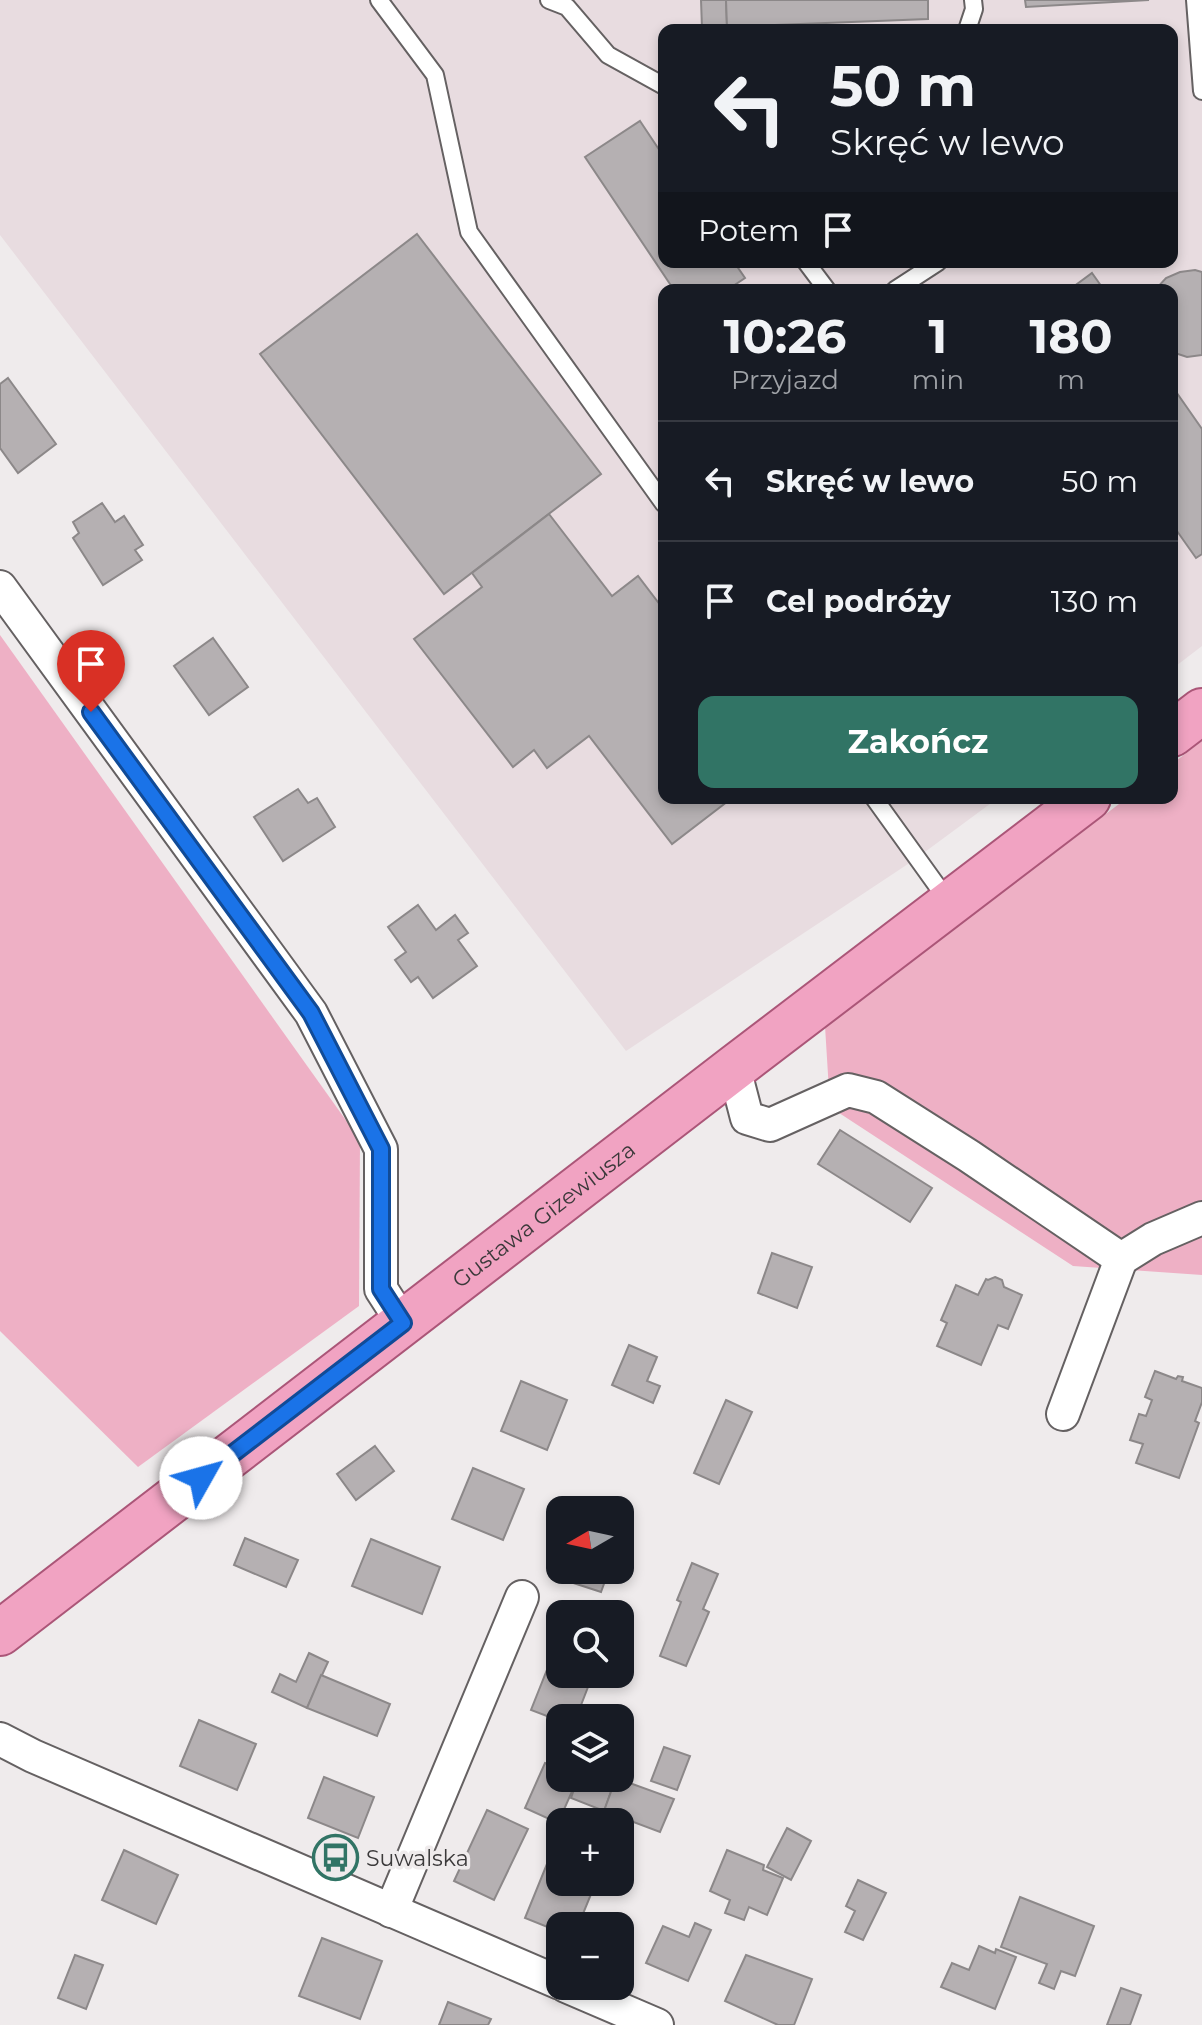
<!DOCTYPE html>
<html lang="pl">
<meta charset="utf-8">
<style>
:root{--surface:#171b24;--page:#20242c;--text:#f1f3f6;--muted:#9ea1a6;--line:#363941;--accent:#317465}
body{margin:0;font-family:Montserrat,sans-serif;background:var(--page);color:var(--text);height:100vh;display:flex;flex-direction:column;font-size:30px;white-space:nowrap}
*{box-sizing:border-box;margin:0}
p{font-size:26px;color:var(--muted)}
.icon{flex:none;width:44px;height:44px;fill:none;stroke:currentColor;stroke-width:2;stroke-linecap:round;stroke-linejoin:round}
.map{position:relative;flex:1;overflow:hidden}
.drawer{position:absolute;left:658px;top:284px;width:520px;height:520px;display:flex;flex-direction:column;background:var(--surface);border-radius:16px;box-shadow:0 4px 12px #0003}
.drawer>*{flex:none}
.guide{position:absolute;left:658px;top:24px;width:520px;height:244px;border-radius:16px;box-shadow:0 4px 12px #0003;background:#171b24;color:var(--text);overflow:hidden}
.needle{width:52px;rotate:261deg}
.fabs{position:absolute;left:546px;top:1496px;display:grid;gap:16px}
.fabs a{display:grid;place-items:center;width:88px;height:88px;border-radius:16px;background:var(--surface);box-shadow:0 4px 12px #0003;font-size:40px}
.pin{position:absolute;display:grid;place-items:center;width:68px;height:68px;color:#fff;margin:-82px -34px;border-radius:50% 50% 50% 0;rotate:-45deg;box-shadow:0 0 8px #0007}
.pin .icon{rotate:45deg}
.me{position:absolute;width:88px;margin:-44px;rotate:52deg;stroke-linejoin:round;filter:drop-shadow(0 0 6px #0008)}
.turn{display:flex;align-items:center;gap:28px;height:168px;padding:0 40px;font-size:36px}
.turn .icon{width:104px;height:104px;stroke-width:2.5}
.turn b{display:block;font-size:56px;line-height:68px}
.then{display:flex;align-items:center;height:76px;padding:0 40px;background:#0003;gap:16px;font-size:30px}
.eta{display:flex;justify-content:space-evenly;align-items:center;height:136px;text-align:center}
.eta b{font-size:48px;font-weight:700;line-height:56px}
.primary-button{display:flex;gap:16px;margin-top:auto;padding:16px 40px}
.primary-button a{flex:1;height:92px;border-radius:16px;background:var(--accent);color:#fff;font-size:32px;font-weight:700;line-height:92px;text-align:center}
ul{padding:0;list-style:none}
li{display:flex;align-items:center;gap:24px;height:120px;padding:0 40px;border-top:2px solid var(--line)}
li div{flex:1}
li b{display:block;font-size:30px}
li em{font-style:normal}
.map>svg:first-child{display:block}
.built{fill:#e8dce0;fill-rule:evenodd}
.green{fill:#eeb0c5}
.building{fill:#b5b0b2;stroke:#8c8889;stroke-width:2}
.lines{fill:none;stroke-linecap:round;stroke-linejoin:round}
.lane-casing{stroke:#656162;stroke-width:20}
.street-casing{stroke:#656162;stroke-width:36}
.primary-casing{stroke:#ab5678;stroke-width:48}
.lane{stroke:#fff;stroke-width:16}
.street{stroke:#fff;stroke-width:32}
.primary{stroke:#f1a3c2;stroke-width:44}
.route-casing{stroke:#114b97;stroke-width:20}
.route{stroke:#1a73e8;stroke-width:14}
.labels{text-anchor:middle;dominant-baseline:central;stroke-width:7;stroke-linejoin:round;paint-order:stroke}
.street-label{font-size:22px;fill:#3b393a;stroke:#efebec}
.poi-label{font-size:22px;fill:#3b393a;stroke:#efebec;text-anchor:start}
</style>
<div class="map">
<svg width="1202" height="2025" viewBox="0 0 1202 2025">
<rect width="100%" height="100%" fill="#efebec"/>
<!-- built -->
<path class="built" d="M0,0H1202V646L1172,669V290H664V798H998L914,860L626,1051L0,235ZM664,30H1172V262H664Z"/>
<!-- green -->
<g class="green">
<polygon points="0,635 360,1140 359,1306 138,1467 0,1331"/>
<polygon points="1202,741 1202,1275 1073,1266 830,1107 825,1026 1127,798 1172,798 1172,764"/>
</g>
<!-- building -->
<g class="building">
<polygon points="701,0 726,0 727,27 702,28"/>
<polygon points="726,0 928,0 928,19 727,27"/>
<polygon points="1025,0 1149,0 1026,7"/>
<polygon points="640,121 664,157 664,262 734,262 745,278 727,290 674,290 585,157"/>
<polygon points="417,234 601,474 444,594 260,354"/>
<polygon points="1195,270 1202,272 1202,355 1187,357 1172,352 1172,290 1155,290 1166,278 1180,272"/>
<polygon points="1092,273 1104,290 1069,290"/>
<polygon points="8,378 56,444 18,473 0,448 0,384"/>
<polygon points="1172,386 1202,429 1202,554 1196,558 1172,524"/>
<polygon points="102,503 115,522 124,516 143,545 135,550 142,560 103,585 73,538 79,533 73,522"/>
<polygon points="549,514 612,596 638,576 664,610 664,798 732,798 672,844 589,736 547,768 534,750 513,767 414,639 482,587 472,573"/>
<polygon points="213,638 248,687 209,715 174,666"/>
<polygon points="298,789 308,803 317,798 335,827 283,861 254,817"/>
<polygon points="418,905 436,930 455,915 468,933 458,940 477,966 433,998 418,977 411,982 395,960 406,952 388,927"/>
<polygon points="840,1130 932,1188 910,1222 818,1164"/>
<polygon points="772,1253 812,1267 797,1308 758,1293"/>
<polygon points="995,1277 1002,1280 1004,1287 1022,1295 1008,1329 998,1325 981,1365 937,1346 947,1323 941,1320 956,1285 978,1295 986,1279 988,1280"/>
<polygon points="629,1345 657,1357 647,1381 660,1386 653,1403 612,1385"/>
<polygon points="1155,1371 1176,1379 1178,1376 1183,1377 1182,1381 1202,1388 1202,1402 1195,1421 1199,1423 1179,1478 1136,1463 1143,1444 1130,1440 1139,1414 1146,1416 1152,1400 1145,1397"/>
<polygon points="521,1381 567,1400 547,1450 501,1431"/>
<polygon points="726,1400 752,1412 719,1484 694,1473"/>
<polygon points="375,1446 394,1471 356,1500 337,1474"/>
<polygon points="473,1468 524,1489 503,1540 452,1519"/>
<polygon points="245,1538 298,1560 286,1587 234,1565"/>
<polygon points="371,1539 440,1567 422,1614 352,1586"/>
<polygon points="560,1554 560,1570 609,1570 601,1592 552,1576"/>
<polygon points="692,1563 718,1574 703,1609 709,1612 686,1666 660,1656 681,1602 677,1600"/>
<polygon points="560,1637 560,1674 593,1674 576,1718 560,1718 560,1721 531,1710"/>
<polygon points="309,1653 328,1662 307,1708 272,1692 280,1674 296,1682"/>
<polygon points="321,1675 390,1704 377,1736 307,1708"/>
<polygon points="199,1720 256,1744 237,1790 180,1766"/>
<polygon points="664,1747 690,1756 677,1790 651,1781"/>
<polygon points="545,1763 560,1769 560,1778 578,1778 558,1823 525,1808"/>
<polygon points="324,1777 374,1797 358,1838 308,1818"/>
<polygon points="578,1778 616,1778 604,1811 571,1798"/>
<polygon points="616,1778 674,1799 660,1832 604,1811"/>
<polygon points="487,1810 528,1829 494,1900 454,1881"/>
<polygon points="787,1828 811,1841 791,1880 767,1867"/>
<polygon points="124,1850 178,1875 156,1924 102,1900"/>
<polygon points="727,1850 764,1865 763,1870 783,1878 767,1915 749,1907 744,1920 725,1913 730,1900 710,1891"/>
<polygon points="551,1854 560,1858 560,1882 596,1882 578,1926 560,1926 560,1932 525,1918"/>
<polygon points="858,1880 886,1893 863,1940 845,1932 855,1911 846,1906"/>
<polygon points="1020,1897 1094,1926 1075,1976 1061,1971 1054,1989 1039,1983 1047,1964 1001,1947"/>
<polygon points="695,1923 711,1930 688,1981 646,1963 663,1926 689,1937"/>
<polygon points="322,1938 382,1961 360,2019 299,1996"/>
<polygon points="979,1946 995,1953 996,1949 1016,1957 995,2009 941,1987 952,1963 969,1970"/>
<polygon points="75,1955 103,1965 86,2009 58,1998"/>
<polygon points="746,1955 812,1979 794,2025 778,2025 725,2001"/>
<polygon points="1121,1988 1141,1995 1130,2025 1107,2025"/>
<polygon points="448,2002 491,2019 488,2025 439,2025"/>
</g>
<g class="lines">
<defs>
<g id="lane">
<polyline points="379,0 435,75 469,232 664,504"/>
<polyline points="549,0 567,7 608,55 664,86"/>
<polyline points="1195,0 1202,91"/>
<polyline points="967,30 974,9 973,0"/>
<polyline points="806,262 827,290"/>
<polyline points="895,290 938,262"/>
<polyline points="874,798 948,901"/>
</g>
<g id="street">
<polyline points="0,587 311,1013 381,1149 381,1289 403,1323"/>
<polyline points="734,1068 747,1118 770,1125 848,1090 876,1097 969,1156 1121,1259 1153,1239 1202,1218"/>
<polyline points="1063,1414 1121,1259"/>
<polyline points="0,1739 33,1756 560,1983"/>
<polyline points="391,1911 522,1597"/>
<polyline points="566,1986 657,2025"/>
</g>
<g id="primary">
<polyline points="1172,734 1202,711"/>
<path id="s1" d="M0,1633L734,1068L1088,798"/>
</g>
</defs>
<!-- lane casing -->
<use href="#lane" class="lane-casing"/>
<!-- street casing -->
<use href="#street" class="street-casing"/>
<!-- primary casing -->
<use href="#primary" class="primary-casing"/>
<!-- lane -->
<use href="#lane" class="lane"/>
<!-- street -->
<use href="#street" class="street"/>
<!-- primary -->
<use href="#primary" class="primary"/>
</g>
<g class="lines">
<defs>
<polyline id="route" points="91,712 311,1013 381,1149 381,1289 403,1323 201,1478"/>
</defs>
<!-- route casing -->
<use href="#route" class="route-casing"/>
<!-- route -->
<use href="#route" class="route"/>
</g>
<!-- icons -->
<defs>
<symbol id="bus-ring" viewBox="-11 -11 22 22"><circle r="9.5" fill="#efebec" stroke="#317465" stroke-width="1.5"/><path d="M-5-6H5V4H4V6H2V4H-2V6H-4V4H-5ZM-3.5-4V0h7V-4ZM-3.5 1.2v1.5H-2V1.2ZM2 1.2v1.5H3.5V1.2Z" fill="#317465"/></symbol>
</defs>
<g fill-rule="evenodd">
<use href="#bus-ring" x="310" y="1832" width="51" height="51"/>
</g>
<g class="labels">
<!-- street labels -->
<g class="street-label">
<text stroke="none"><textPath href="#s1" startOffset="686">Gustawa Gizewiusza</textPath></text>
</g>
<!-- poi labels -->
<g class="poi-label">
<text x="366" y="1858">Suwalska</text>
</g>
</g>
</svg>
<div class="fabs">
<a><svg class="needle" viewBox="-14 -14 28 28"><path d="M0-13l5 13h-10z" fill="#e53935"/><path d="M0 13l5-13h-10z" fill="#9ea1a6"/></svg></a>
<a><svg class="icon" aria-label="search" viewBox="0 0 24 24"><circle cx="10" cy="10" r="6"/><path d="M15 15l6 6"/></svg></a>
<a><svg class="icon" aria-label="layers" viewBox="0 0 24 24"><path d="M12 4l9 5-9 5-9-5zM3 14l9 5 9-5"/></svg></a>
<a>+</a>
<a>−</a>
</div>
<div class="pin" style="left:91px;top:712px;background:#d93025"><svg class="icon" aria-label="arrive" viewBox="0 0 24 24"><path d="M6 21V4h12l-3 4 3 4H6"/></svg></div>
<svg class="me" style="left:201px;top:1478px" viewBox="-20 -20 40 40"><circle r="19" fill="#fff"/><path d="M0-13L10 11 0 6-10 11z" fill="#1a73e8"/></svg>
<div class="guide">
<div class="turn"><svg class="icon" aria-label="left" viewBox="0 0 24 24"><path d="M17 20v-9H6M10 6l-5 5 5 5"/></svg><div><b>50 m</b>Skręć w lewo</div></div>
<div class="then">Potem<svg class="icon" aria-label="arrive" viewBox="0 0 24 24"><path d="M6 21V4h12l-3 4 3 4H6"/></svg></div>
</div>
<section class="drawer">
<div class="eta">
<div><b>10:26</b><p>Przyjazd</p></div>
<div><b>1</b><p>min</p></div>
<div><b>180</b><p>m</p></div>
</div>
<ul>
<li><svg class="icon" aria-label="left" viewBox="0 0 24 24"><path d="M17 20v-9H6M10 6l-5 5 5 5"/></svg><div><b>Skręć w lewo</b></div><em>50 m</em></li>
<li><svg class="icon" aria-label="arrive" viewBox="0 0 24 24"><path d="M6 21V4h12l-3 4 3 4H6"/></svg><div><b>Cel podróży</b></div><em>130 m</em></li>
</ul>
<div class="primary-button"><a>Zakończ</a></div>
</section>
</div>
